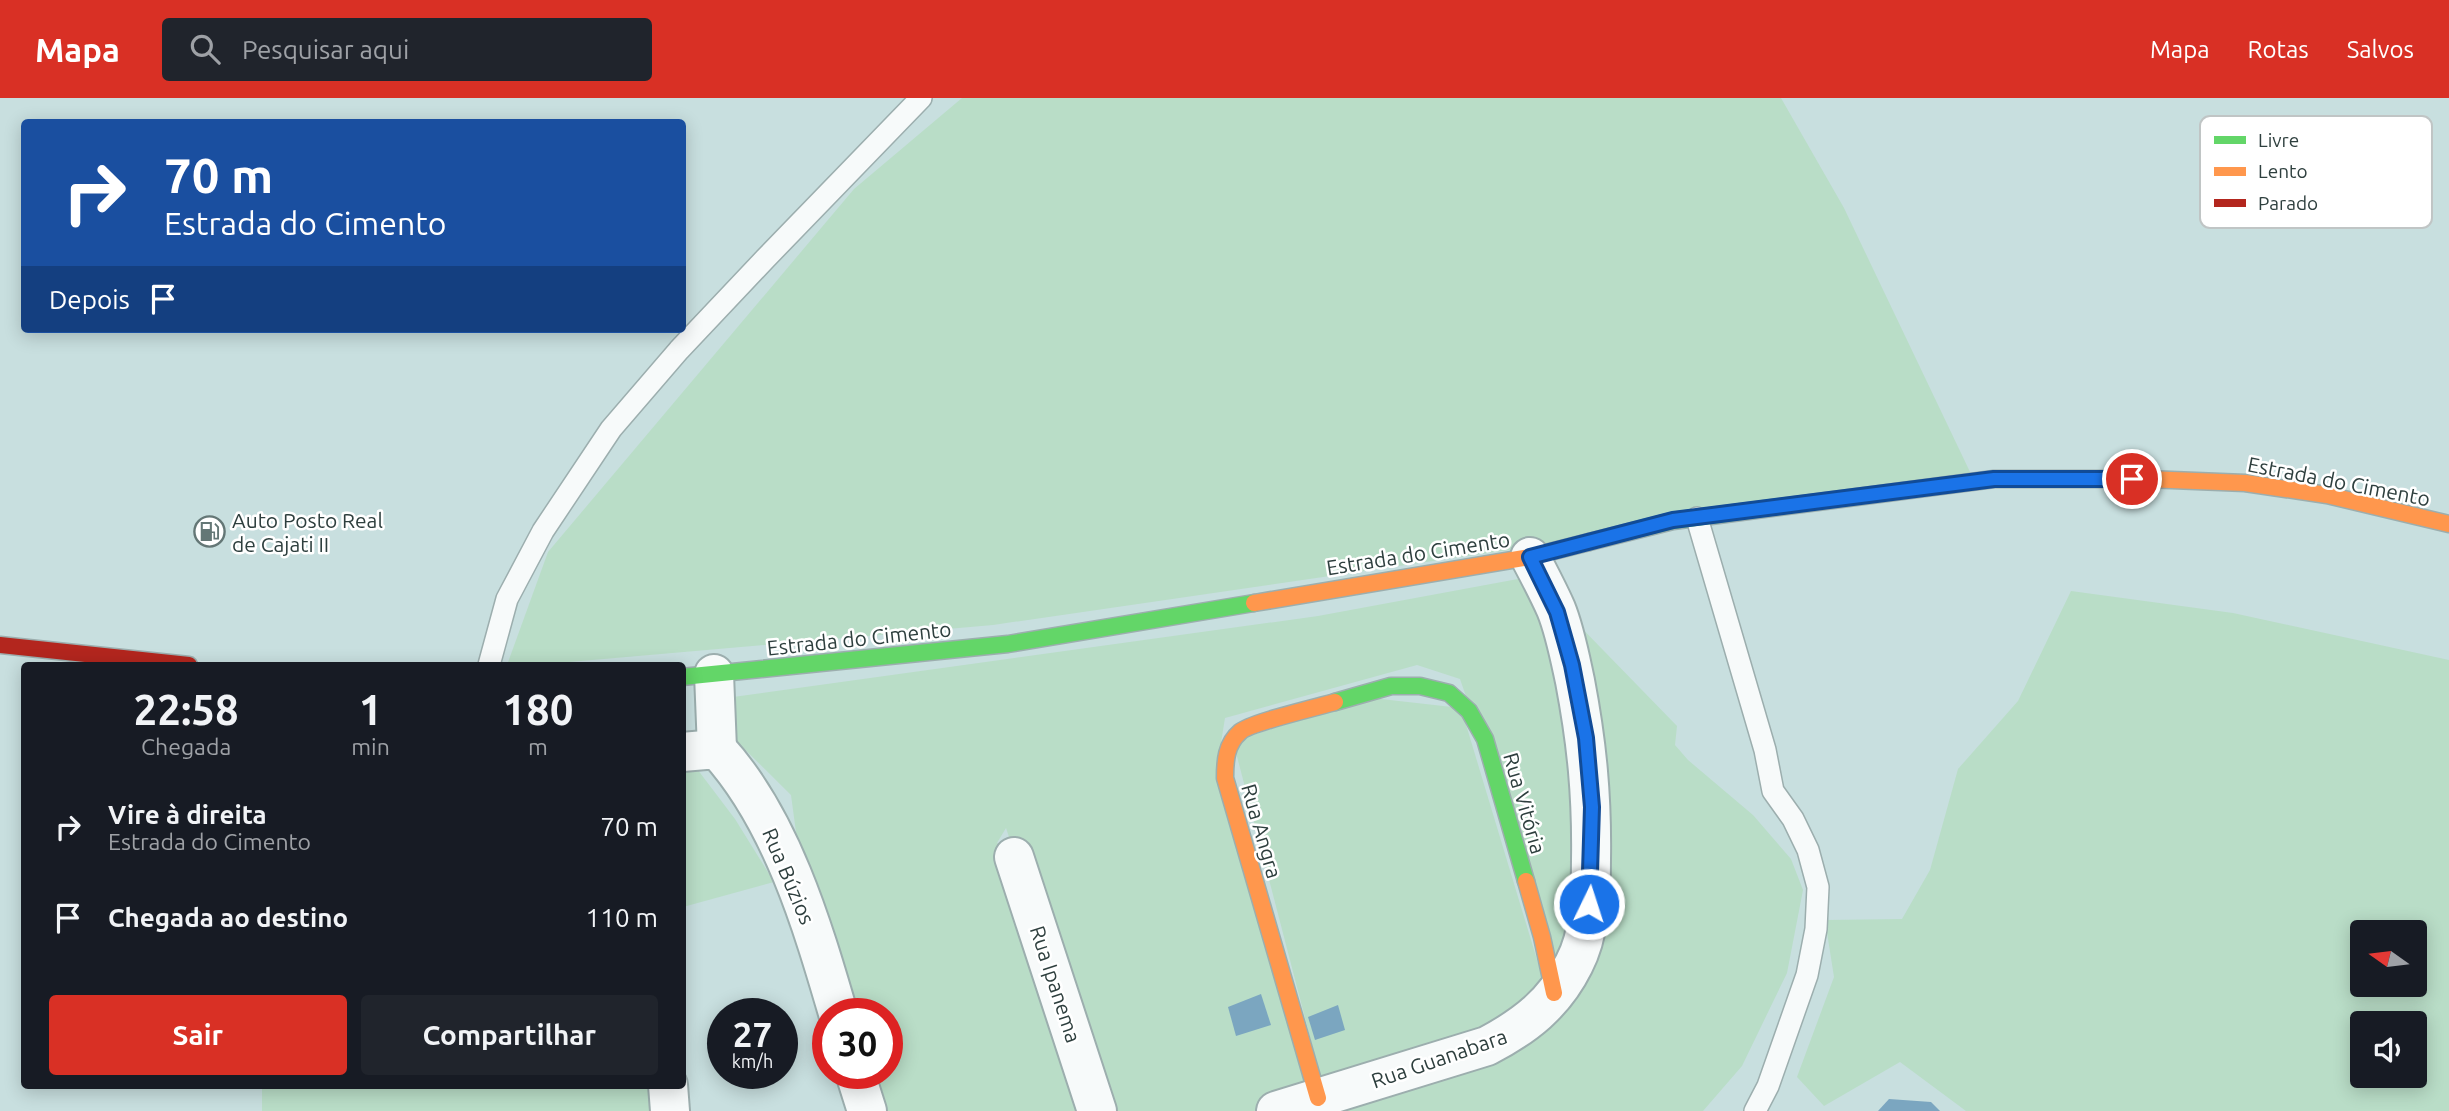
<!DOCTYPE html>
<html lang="pt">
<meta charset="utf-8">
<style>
:root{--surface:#171b24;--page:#20242c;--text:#f1f3f6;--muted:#9ea1a6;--accent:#d93025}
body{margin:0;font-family:Ubuntu,sans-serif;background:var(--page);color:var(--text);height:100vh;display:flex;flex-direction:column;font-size:26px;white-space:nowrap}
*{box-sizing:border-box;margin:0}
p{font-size:23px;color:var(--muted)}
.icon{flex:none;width:38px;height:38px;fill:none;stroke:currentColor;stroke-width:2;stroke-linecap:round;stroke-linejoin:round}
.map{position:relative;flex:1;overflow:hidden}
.panel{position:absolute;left:21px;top:564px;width:665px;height:427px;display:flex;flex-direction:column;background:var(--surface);border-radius:7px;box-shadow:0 4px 18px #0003}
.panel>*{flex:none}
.hud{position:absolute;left:21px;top:21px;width:665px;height:214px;border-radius:7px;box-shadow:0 4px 18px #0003;background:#1a4fa0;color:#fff;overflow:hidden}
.needle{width:46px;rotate:284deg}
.buttons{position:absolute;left:2350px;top:822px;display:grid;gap:14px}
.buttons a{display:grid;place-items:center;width:77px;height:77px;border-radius:7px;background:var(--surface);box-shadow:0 4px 18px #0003;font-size:35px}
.speed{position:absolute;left:707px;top:900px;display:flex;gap:14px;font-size:35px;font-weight:700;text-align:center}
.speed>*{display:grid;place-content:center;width:91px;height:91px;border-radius:50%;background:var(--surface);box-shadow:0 4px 18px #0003;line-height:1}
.speed small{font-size:18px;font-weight:400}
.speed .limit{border:10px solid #d22;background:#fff;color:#111}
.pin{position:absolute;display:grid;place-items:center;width:60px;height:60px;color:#fff;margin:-30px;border:4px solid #fff;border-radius:50%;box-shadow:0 2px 7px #0007}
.me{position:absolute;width:77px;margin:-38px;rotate:4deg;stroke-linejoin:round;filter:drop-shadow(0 0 5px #0008)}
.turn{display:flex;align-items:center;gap:24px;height:147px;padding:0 28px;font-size:32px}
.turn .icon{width:91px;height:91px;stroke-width:2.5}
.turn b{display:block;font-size:49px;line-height:60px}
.then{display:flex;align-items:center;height:66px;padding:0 28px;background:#0003;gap:14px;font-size:26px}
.eta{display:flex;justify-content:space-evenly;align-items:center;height:119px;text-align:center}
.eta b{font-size:42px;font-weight:700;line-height:49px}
.button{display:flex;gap:14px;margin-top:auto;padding:14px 28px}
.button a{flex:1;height:80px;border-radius:7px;background:var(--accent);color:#fff;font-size:28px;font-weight:700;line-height:80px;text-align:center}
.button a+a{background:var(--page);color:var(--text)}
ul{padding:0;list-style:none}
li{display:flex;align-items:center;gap:21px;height:91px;padding:0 28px}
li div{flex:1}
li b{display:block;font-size:26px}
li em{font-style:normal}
header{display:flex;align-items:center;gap:42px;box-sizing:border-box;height:98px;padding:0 35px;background:var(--accent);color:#fff}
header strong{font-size:33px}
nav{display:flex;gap:38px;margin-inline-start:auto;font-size:24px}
.search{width:490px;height:63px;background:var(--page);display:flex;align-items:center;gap:18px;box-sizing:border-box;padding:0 24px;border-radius:7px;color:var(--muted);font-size:26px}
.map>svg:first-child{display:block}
.green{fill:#b9ddc7;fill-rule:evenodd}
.water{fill:#7ba6c0}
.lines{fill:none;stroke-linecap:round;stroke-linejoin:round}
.lane-casing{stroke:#9caeae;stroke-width:24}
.street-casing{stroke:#9caeae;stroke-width:42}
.fast-casing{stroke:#9caeae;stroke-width:19}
.slow-casing{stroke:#9caeae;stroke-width:19}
.jam-casing{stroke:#9caeae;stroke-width:19}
.lane{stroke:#f7fafa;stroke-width:21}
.street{stroke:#f7fafa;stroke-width:38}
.fast{stroke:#63d668;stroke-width:16}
.slow{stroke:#ff974d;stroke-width:16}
.jam{stroke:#b3261e;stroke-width:16}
.route-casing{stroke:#114b97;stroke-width:18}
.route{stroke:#1a73e8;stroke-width:12}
.labels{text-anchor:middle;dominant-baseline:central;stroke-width:5;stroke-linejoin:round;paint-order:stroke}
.street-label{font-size:21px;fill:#2e3f3e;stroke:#fff}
.poi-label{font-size:21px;fill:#2e3f3e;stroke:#fff;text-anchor:start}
.key{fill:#fff;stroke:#c0c5c5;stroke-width:2}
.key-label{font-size:19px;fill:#2e3f3e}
</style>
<header>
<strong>Mapa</strong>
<div class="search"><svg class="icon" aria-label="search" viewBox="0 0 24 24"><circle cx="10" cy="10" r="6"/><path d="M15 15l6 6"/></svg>Pesquisar aqui</div>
<nav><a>Mapa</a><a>Rotas</a><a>Salvos</a></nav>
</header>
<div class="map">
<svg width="2449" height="1013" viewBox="0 0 2449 1013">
<rect width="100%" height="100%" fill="#c8dfdf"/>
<!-- green -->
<g class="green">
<polygon points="962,0 1781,0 1844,110 1971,376 1522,450 993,527 535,567 507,567 548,454 854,91"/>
<polygon points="1529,479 1571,633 1577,823 1557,861 1460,581 1417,567 1225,620 1216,676 1311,996 1254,1013 1102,1013 1006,730 997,745 1009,751 1094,1013 872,1013 861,975 887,975 887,915 844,915 798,749 791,697 697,604 1318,518"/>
<path d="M2071,493L2233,515L2449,562V1013H1966L1900,964L1824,1008L1797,979L1834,879L1825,822L1902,821L1930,772L1958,671L2018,603ZM2362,835H2415V887H2362ZM2362,926H2415V978H2362Z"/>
<polygon points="1567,515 1677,628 1675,647 1688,662 1753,717 1791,761 1803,792 1787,875 1742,968 1703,1013 1300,1013 1488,955 1593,842"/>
<polygon points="1372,600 1461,610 1547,895 1526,917 1323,989 1233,643"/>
<polygon points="682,651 735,721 774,784 683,809"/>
<polygon points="262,987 649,987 650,1013 262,1013"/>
</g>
<!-- water -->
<g class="water">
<polygon points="1261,896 1271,927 1236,938 1228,909"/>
<polygon points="1338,907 1345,932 1315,942 1308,919"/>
<polygon points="1889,1001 1931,1004 1940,1013 1878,1013"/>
</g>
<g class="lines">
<defs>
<g id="lane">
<polyline points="1697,420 1765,652 1773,693 1793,721 1808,752 1818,789 1816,831 1807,877 1768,988 1755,1013"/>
<polyline points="489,567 507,501 543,433 611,331 679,252 765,161 921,0"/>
</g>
<g id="street">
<polyline points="714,576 717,651"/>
<path d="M682,654L717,651C781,721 812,826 838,915"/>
<polyline points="1014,759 1097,1013"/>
<polyline points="855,975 867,1013"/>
<polyline points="668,987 670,1013"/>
<path d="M1276,1013L1487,948C1525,928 1554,906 1574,866C1590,836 1591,796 1591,762C1592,698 1587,646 1575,583C1570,560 1565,533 1556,511C1548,493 1539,476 1530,459"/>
</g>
<g id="fast">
<polyline points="1589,444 1673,423 1994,381 2147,381"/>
<polyline points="682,579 1008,546 1254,505"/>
<polyline points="1335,604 1391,588 1420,588 1449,595 1469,613 1485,641 1526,783"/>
</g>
<g id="slow">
<polyline points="2147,381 2245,385 2327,397 2449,426"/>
<polyline points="1254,505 1530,459 1589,444"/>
<polyline points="1526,783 1542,839 1554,895"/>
<path d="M1318,1000L1225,680C1225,663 1226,646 1240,634C1249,625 1318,609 1335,604"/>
</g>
<polyline id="jam" points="0,547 189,567"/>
</defs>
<!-- lane casing -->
<use href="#lane" class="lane-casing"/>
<!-- street casing -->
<use href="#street" class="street-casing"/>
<!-- fast casing -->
<use href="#fast" class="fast-casing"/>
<!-- slow casing -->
<use href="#slow" class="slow-casing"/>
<!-- jam casing -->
<use href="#jam" class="jam-casing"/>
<!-- lane -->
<use href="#lane" class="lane"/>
<!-- street -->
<use href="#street" class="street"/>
<!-- fast -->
<use href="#fast" class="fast"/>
<!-- slow -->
<use href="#slow" class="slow"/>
<!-- jam -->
<use href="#jam" class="jam"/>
</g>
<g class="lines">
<defs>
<polyline id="route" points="1589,806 1592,709 1586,640 1572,567 1557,514 1530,459 1673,422 1994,381 2132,381"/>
</defs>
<!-- route casing -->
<use href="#route" class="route-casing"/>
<!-- route -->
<use href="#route" class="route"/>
</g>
<!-- icons -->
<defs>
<symbol id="fuel-ring" viewBox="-11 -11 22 22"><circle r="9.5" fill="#fff" stroke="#647776" stroke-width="1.5"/><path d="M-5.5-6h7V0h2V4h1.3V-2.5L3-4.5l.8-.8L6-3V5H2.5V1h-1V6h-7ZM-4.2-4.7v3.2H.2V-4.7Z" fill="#647776"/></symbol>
</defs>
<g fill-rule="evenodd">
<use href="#fuel-ring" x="192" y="416" width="35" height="35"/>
</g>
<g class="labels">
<!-- street labels -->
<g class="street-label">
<text transform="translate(2339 383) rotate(11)">Estrada do Cimento</text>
<text transform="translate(1418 455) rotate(-9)">Estrada do Cimento</text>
<text transform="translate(859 540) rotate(-6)">Estrada do Cimento</text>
<text transform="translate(1525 705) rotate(74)">Rua Vitória</text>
<text transform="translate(1262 733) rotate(74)">Rua Angra</text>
<text transform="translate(789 778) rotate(67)">Rua Búzios</text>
<text transform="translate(1056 886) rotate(72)">Rua Ipanema</text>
<text transform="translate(1439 960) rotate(-19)">Rua Guanabara</text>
</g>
<!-- poi labels -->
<g class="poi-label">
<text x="232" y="422">Auto Posto Real<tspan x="232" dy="24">de Cajati II</tspan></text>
</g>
</g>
<!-- legend -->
<rect x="2200" y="18" width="232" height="112" rx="10" class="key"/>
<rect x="2214" y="38" width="32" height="8" fill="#63d668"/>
<rect x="2214" y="69" width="32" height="9" fill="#ff974d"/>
<rect x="2214" y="101" width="32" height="8" fill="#b3261e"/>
<g class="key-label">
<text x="2258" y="49">Livre</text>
<text x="2258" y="80">Lento</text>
<text x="2258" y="112">Parado</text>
</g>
</svg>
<div class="buttons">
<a><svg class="needle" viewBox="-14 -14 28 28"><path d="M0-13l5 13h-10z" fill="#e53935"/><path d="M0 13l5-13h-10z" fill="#9ea1a6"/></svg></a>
<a><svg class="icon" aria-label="sound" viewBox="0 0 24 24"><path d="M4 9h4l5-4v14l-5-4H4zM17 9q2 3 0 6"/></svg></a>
</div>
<div class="speed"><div>27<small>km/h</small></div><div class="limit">30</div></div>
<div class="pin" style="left:2132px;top:381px;background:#d93025"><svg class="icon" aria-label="arrive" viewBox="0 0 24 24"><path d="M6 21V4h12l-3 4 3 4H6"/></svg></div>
<svg class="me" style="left:1589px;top:806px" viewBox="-20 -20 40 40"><circle r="17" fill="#1a73e8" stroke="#fff" stroke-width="3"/><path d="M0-11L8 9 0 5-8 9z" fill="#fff"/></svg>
<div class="hud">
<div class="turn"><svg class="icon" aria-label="right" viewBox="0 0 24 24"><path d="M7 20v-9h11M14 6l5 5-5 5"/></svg><div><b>70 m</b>Estrada do Cimento</div></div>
<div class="then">Depois<svg class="icon" aria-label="arrive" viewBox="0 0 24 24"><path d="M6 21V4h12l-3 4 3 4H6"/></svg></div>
</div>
<section class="panel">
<div class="eta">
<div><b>22:58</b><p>Chegada</p></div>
<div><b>1</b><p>min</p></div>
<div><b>180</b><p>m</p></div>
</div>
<ul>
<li><svg class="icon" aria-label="right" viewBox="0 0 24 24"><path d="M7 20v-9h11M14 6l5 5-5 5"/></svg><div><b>Vire à direita</b><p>Estrada do Cimento</p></div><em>70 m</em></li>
<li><svg class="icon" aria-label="arrive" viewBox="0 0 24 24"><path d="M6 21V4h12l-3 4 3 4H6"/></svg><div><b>Chegada ao destino</b></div><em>110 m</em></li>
</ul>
<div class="button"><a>Sair</a><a>Compartilhar</a></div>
</section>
</div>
